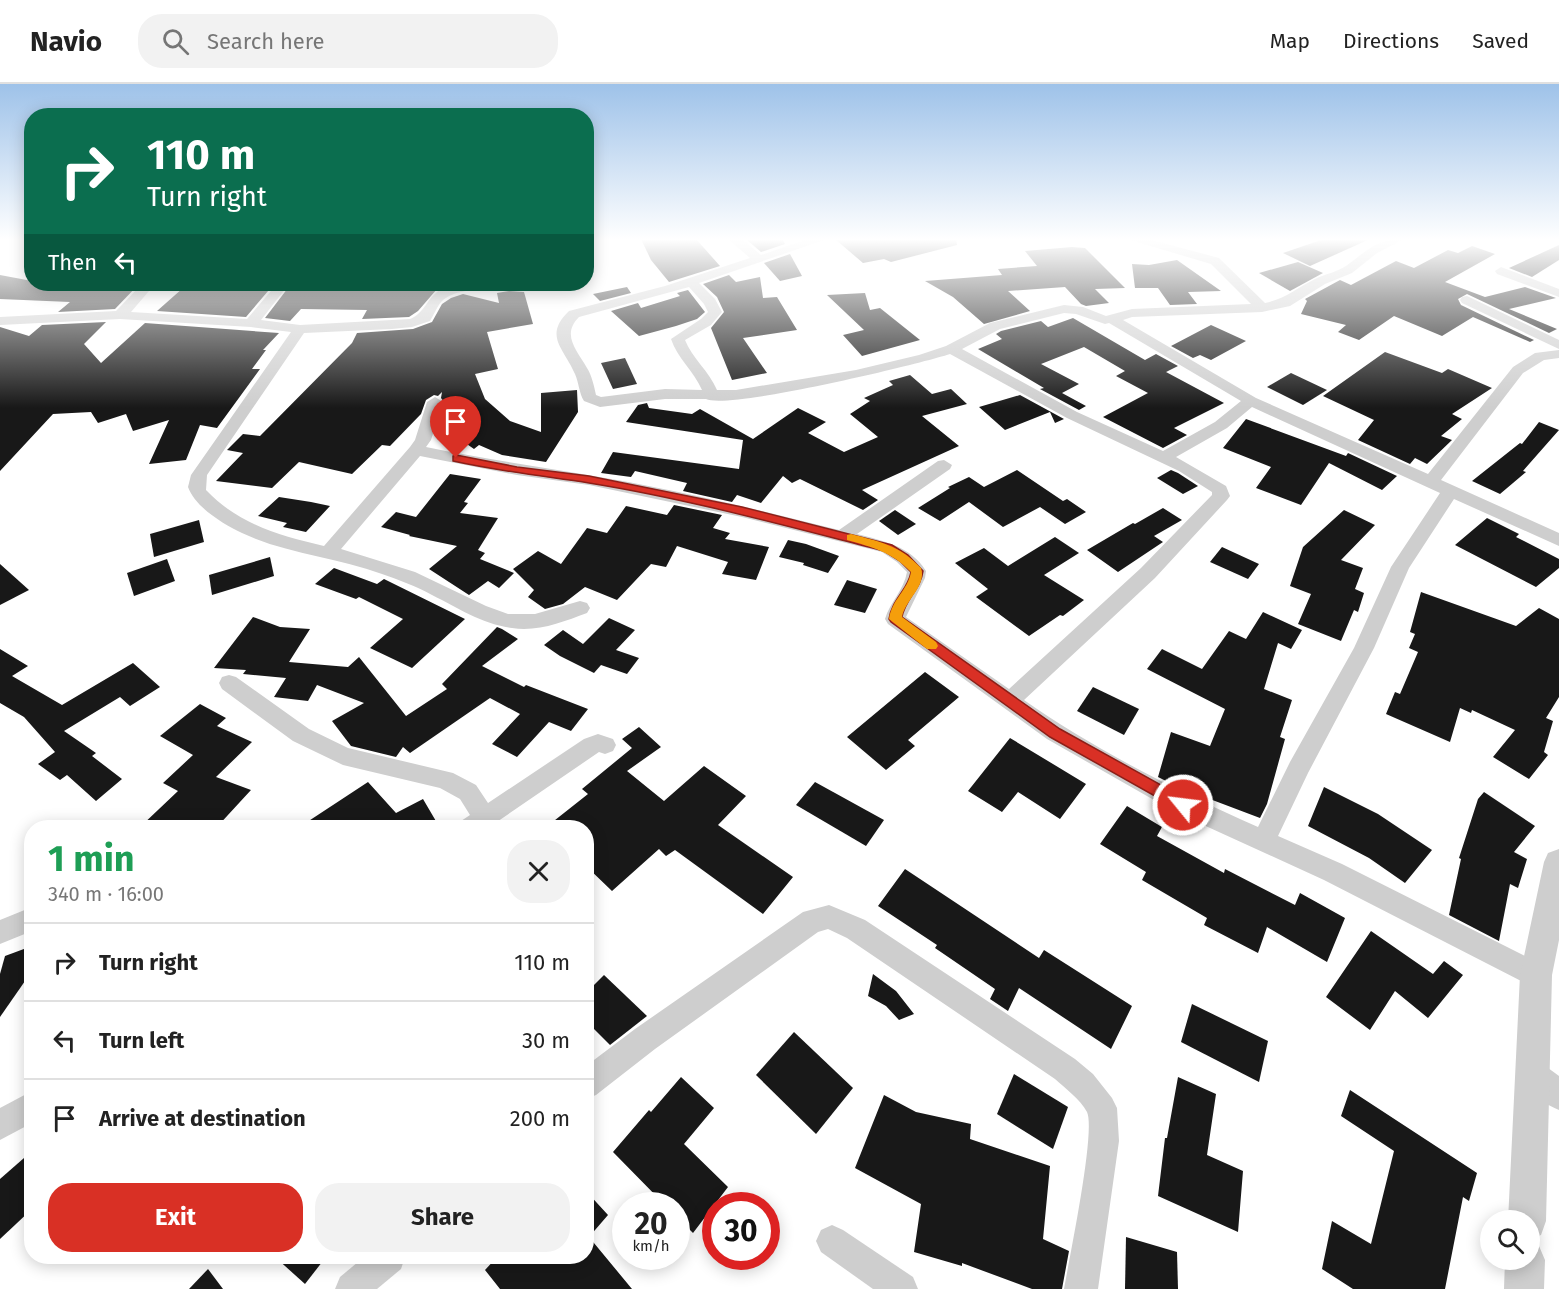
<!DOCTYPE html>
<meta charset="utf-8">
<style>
:root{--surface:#fff;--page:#f2f2f2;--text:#222;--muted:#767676;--line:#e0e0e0;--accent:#d93025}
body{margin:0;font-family:"Fira Sans",sans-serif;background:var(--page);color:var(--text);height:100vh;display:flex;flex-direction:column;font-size:22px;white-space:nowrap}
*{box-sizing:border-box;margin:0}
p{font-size:20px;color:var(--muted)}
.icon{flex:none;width:33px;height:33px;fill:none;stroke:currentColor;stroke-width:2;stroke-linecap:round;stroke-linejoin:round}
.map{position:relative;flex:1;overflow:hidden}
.drawer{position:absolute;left:24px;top:736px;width:570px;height:444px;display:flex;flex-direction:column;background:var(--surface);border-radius:24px;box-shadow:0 3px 15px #0003}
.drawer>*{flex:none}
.hud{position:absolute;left:24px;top:24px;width:570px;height:183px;border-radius:24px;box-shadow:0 3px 15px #0003;background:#0b6e4f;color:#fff;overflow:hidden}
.buttons{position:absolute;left:1480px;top:1126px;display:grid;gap:12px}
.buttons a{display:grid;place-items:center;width:60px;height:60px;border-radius:50%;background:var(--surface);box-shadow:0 3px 15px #0003;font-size:30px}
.speed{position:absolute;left:612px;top:1108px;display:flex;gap:12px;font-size:30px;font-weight:700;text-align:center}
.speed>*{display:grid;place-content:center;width:78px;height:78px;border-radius:50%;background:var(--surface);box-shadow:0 3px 15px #0003;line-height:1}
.speed small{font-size:15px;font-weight:400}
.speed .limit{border:9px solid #d22;background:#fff;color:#111}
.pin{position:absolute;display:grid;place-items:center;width:51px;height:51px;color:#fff;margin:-62px -26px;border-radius:50% 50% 50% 0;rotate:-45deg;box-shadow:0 0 6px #0007}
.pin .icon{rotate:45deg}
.me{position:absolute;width:66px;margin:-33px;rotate:299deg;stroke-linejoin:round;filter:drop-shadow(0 0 4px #0008)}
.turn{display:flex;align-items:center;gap:21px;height:126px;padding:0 24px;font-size:27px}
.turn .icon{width:78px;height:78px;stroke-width:2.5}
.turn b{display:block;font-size:42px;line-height:51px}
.then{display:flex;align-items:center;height:57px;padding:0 24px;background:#0003;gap:12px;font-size:22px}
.round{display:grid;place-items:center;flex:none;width:63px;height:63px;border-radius:24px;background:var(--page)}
.overview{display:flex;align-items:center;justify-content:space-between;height:102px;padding:0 24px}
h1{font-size:36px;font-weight:700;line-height:45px;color:#1e9e55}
.action{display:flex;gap:12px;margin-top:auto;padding:12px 24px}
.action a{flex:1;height:69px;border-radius:24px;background:var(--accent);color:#fff;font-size:24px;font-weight:700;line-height:69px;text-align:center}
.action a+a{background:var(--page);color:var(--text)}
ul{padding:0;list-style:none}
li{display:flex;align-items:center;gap:18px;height:78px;padding:0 24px;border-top:2px solid var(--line)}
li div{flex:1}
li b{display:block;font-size:22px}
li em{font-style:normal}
header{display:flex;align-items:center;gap:36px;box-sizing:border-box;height:84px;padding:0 30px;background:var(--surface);border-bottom:2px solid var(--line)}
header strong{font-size:28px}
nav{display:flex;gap:33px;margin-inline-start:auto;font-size:21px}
.search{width:420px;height:54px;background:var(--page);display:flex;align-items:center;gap:15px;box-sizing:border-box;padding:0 21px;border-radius:24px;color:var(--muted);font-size:22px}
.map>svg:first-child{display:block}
.building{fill:#181818}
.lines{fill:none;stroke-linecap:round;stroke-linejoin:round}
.minor{fill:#cecece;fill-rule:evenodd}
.tertiary{fill:#cecece;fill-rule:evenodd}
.route{fill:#d93025;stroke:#8d1f18;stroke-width:1.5}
.slow{fill:#f59e0b}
</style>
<header>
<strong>Navio</strong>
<div class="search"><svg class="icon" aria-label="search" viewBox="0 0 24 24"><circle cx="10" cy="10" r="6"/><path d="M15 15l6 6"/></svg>Search here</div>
<nav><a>Map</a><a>Directions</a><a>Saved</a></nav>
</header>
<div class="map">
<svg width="1559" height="1205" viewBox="0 0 1559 1205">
<rect width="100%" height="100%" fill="#fff"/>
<!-- building -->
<g class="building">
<polygon points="641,155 696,155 720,182 669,198 651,176"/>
<polygon points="746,155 782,155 785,160 761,168"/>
<polygon points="835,155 956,155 957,161 891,178 884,175 863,179"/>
<polygon points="1324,155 1370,155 1310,182 1283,169"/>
<polygon points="1559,161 1559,176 1532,193 1509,184"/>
<polygon points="1472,162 1495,170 1445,198 1485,213 1525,203 1556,214 1509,225 1557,245 1549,249 1467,210 1458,215 1461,221 1534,256 1530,258 1473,233 1442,252 1394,232 1359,256 1338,248 1346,241 1301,230 1307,217 1305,215 1340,196 1351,201 1396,177 1414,184 1448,166 1458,169"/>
<polygon points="1072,163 1085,164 1125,204 1095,205 1109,219 1086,222 1081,220 1065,203 1008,207 1030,227 984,240 953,213 925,197 1002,191 998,185 1037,182 1025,167"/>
<polygon points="790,170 802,192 780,197 764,179"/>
<polygon points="1177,176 1221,207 1188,208 1197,220 1170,221 1158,204 1135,204 1132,180 1149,181"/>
<polygon points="1298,178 1323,189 1290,207 1259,189"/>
<polygon points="0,191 32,197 32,200 66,204 58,200 131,200 128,203 136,203 115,225 58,228 70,218 0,215"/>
<polygon points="729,191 736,198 760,193 763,214 777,213 797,246 743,254 767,289 732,296 711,244 724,228 717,213 703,200"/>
<polygon points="196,200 274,200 246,233 157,227 183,204 192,204"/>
<polygon points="291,200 451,200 437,205 418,227 409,233 362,235 367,226 301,225 290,237 265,234"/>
<polygon points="627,203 631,209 600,217 593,210"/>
<polygon points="688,206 705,228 697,235 676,242 639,252 611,227 638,219 641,224 680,212 677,209"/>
<polygon points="509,207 524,208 533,240 487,248 498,285 475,290 485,315 510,337 541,348 541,309 577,306 578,328 546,378 502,371 479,361 474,365 448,347 438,351 445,319 441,314 442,308 438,312 434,311 426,316 421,330 390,362 382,361 352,390 299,378 272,404 216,397 243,369 227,366 243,350 260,352 352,259 357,249 413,245 432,238 442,220 451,214 463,210 499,219 497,209"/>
<polygon points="865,209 870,226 880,224 920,256 862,272 843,251 864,246 827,211"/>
<polygon points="1073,234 1145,276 1156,270 1178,282 1166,288 1224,319 1174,344 1187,351 1163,364 1103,333 1148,309 1116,292 1125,287 1084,263 1041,280 1079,300 1062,309 1086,322 1079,326 1040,305 1044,304 978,265 1002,255 996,250 1001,247 1041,237 1048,243"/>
<polygon points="106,238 84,260 101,279 145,239 279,249 263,266 266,266 252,285 260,285 217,344 200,341 186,376 149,380 169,336 133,347 126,330 98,339 91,328 53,330 0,387 0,243 29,252 42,241"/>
<polygon points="1211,241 1246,257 1211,276 1200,271 1193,274 1171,262"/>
<polygon points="1385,268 1442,289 1448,285 1492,304 1452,330 1462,335 1441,352 1452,356 1427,380 1415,374 1410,380 1358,356 1374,336 1323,312"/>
<polygon points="625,274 637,300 613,305 601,279"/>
<polygon points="1291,289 1327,306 1303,321 1267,303"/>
<polygon points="910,291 932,310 951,305 967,320 922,332 959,362 862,406 878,416 863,426 800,395 792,399 783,392 761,419 737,411 732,418 683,407 687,399 635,387 631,393 601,389 613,368 739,385 743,356 626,338 638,321 647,319 649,324 692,330 700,325 753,355 798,324 826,338 808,349 844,368 878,353 850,330 870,317 864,314 893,301 889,297"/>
<polygon points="1020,311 1064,335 1055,339 1050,328 1005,346 979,323"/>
<polygon points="1246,335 1346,372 1348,369 1397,392 1382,406 1329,379 1301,421 1256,404 1271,383 1223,364"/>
<polygon points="1539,338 1559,346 1523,387 1526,388 1500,410 1472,397 1520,359 1522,360"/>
<polygon points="1017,386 1063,417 1067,415 1086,428 1065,440 1040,423 1003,443 969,418 940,437 918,424 950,404 948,403 969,393 984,403"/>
<polygon points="1171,386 1178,389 1198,402 1183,410 1157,394"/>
<polygon points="450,390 481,395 464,418 468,419 460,429 498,434 478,466 485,469 480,475 514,489 499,504 488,497 469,511 429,485 457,462 409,452 410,451 381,443 396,428 416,433"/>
<polygon points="279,413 311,418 330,422 306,448 283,443 287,439 258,432"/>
<polygon points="674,421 722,431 713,444 730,449 725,455 769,463 756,496 722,490 728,478 677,462 666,483 651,480 617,516 585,503 563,520 545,525 528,513 534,506 513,485 538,467 561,480 587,444 607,449 626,422 667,431"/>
<polygon points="1163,424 1182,436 1154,452 1163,458 1118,488 1087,466 1133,439 1135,440"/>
<polygon points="895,426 916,440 898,451 879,437"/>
<polygon points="1344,426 1375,441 1341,476 1363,484 1355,505 1364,509 1358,528 1354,526 1341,557 1298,540 1311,510 1290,502 1303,463"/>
<polygon points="1487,434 1519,450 1516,453 1559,475 1559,484 1536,503 1455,461"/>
<polygon points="199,436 204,458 154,473 150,450"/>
<polygon points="1055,453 1079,469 1044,491 1084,516 1063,532 1060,531 1029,552 976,513 988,505 955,479 984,464 1008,482"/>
<polygon points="788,456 806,460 839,472 828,489 803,481 804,479 779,473"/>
<polygon points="1222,463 1259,480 1248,495 1210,478"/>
<polygon points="270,473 274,492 212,511 209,491"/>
<polygon points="167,475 175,497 134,512 127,489"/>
<polygon points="0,480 29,506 0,521"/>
<polygon points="334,484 377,500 384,495 465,535 412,584 370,564 403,535 359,513 356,515 315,500"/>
<polygon points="847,496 877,505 865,529 834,521"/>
<polygon points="1421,508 1516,542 1539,524 1559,535 1559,613 1546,634 1553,637 1544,668 1548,671 1529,695 1493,673 1515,646 1472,626 1471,629 1460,624 1450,658 1386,630 1395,608 1400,610 1418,568 1409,564 1415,550 1410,548"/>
<polygon points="1263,528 1302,546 1291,565 1278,559 1264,605 1292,616 1280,653 1285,655 1267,720 1260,734 1178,703 1158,693 1171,648 1210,662 1225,625 1147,585 1162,565 1202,585 1229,547 1246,555"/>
<polygon points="253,533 280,543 310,545 289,578 348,583 359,573 406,632 447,605 442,600 497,543 502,545 518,555 482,582 524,603 526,601 588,625 571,647 549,638 517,673 492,660 520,630 490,614 410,669 403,663 396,673 351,662 332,637 364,619 317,601 308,617 274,613 286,594 243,590 246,586 214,584"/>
<polygon points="609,534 635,546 616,566 639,574 627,590 601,581 594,589 560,572 544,561 563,546 583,560"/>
<polygon points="0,565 28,582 12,592 62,621 133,579 160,603 130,622 120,613 64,647 96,669 92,672 122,695 96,717 67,691 60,696 38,680 55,668 24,633 0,619"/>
<polygon points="925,588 959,613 908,656 915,662 886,686 847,653"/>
<polygon points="1093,603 1139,625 1124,651 1077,627"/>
<polygon points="200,620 226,634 217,642 252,658 216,693 251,706 216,744 139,744 178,707 163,699 193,671 160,652"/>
<polygon points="639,643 661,663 627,687 664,717 704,682 746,712 718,741 793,793 763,830 675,766 666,772 659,765 612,807 586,782 586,744 545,744 588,710 582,705 632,664 622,655"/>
<polygon points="1010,654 1086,700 1060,735 1018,708 1002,728 968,707"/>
<polygon points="368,698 396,729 423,715 440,744 298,744"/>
<polygon points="815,698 884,736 866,762 796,721"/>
<polygon points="1324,703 1378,730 1432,766 1405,799 1369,774 1308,742"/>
<polygon points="1484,708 1535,742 1514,768 1527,775 1518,804 1510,800 1499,857 1449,831 1461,775 1459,774 1478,715"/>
<polygon points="1127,722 1162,743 1157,752 1224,789 1225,785 1295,821 1300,809 1345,834 1327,878 1267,843 1258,869 1204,841 1207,834 1142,796 1146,788 1100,760"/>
<polygon points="905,785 1039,874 1044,866 1132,922 1111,965 1019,904 1008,927 990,915 995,905 935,864 937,861 878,822"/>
<polygon points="1371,847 1433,890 1444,877 1463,891 1428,934 1395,907 1370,946 1326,913"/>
<polygon points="32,862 32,887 0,933 0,890 5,872"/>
<polygon points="873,890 896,907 914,930 899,936 886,922 868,912"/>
<polygon points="604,891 647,932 610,961 586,937 586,909"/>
<polygon points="1192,920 1268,957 1259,998 1181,958"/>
<polygon points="794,948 853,1004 816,1050 756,991"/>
<polygon points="1014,990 1068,1023 1053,1065 997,1030"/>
<polygon points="681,993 714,1024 684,1060 728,1103 693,1149 676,1132 676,1122 666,1122 613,1068 649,1026 651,1028"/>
<polygon points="1178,993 1216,1010 1207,1071 1243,1087 1238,1148 1158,1112 1165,1054 1167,1054"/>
<polygon points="1350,1006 1477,1089 1469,1117 1463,1113 1445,1205 1353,1205 1322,1185 1332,1137 1371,1160 1394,1067 1341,1032"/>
<polygon points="884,1011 916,1028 971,1040 970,1055 1050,1082 1043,1155 1069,1167 1062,1205 1032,1205 962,1179 962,1182 914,1168 921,1120 855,1084"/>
<polygon points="32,1067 32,1125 0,1155 0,1095"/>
<polygon points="586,1107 608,1131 589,1153 632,1205 500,1205 485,1186 497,1173 586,1173"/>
<polygon points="1126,1153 1177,1168 1178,1205 1125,1205"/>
<polygon points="275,1173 326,1173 305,1200"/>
<polygon points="208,1185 223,1205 189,1205"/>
</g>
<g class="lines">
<!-- minor -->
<g class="minor">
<path d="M728,155H742L761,171L808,155H827L699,199L715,215L722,228L711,241L685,256C692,274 709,287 717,306H736L856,286L919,271L946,262L990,239L1064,221L1083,223L1106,232L1132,225L1251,220L1211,180L1127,155H1148L1219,174L1265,219C1285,215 1297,204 1315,195C1325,190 1337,188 1346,182C1367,167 1375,155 1404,155L1377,169L1352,189L1325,200L1290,222L1262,228L1132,233L1123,236L1256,314L1428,390L1513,283L1535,269L1559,266V274L1544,276L1523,289L1441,396L1559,449V462L1454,415L1409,484L1374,564L1308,689L1278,752L1342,780L1545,882L1549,891L1545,900L1536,904L1527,900L1324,796L1175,728L1047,655L888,540L885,535C890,518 904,506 907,488L897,478L882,468L742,433L589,401L517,391L420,372L341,465L415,488L486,522L508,530H535L580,517L587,519L590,524L587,529C563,538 538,548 512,544C482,540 458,524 432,511C416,502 399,496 382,490C336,473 287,470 242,449C223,440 195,423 188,403L191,391L291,248L251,243L120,235L0,241V233L116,227L142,200H155L131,228L247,235L277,200H289L261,236L300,241L410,235C426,229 427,211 444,204C468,194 512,200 539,200L540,202L539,205L534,206C511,206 459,200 442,217C437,222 434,231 430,237L412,243L392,245L304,249L207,391L206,406C238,440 280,452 324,462L410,363L415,356L427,318L435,313L443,318L431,356L426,363C480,374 534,382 588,391C673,405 756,425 839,446L938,377L944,376L952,381L950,385L857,450C883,457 911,462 926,487L925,494L906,533L1009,605L1141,484L1212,411V408L1179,387L1067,334L950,270C916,281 728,326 706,315H665L600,323L584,317C579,309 579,299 575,290C564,264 543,252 569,227L665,202L750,174ZM689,203L704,220L708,228L701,235L671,255C677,274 694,287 702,306L665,305L601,313L596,311C594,302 592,292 587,284C577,266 561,251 579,233ZM1064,229L1076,230L1105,240L1109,239L1241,317L1215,338L1163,367L1077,328L962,265L1000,245ZM1252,323L1440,409L1391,483L1354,564L1290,678L1258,743C1177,707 1097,667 1024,616L1155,494L1227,416L1230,412L1226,402L1176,373L1227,344Z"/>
<polygon points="1501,183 1559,205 1559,213 1497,190 1495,187"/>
<polygon points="1467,212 1559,256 1559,265 1462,219 1460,216 1462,213"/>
<polygon points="229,591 236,593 309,645 348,664 453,689 476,701 488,719 584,655 598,650 613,655 616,661 613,667 605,670 599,668 488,744 457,744 461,737 470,731 460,715 440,704 343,681 293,657 222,605 219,599 222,593"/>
<path d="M829,821L865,836L1075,975L1093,990L1112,1014L1117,1024L1119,1057L1098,1205H1064C1069,1176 1096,1047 1087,1028C1080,1015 1066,1005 1055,995L847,854L828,845L818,848L655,965L596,1011L586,1015V982L635,945L803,828Z"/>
<polygon points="32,823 32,847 0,860 0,836"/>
<path d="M1534,977L1544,981L1559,992V1026C1543,1019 1526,1007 1520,991L1524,981Z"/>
<polygon points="32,1007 32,1039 0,1056 0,1024"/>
<polygon points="832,1141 843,1146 913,1193 918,1205 873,1205 821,1168 816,1157 821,1146"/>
<polygon points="364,1173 405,1173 401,1185 377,1205 335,1205 340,1193"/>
</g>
<!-- tertiary -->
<g class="tertiary">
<polygon points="1559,765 1559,856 1552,891 1546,1137 1541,1151 1530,1155 1530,1137 1508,1137 1520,891 1544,778 1548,769"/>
<polygon points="1530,1158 1539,1162 1545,1176 1544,1205 1504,1205 1505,1176 1530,1176"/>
</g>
</g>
<!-- sky -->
<linearGradient id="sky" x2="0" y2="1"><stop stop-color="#9ec2e9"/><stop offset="0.48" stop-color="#fff"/><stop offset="1" stop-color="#fff" stop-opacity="0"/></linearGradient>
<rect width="1559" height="324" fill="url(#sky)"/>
<!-- route -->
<path class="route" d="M456,371L517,383L589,392L742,423L892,461L908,471L923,487C921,505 905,515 902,533L1060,645L1188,716L1191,721L1188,725L1183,727L1178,725L1050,653L891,538L889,535C892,515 908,506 911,488L900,477L884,467C786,442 688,415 589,399C543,392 498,387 453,377V372Z"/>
<!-- slow -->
<path class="slow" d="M851,450C881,458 899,461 921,484C927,502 905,516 902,533L936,558L938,562L936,565H927L889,535C892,515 908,506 911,488C892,468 872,463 847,456V451Z"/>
</svg>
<div class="buttons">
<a><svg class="icon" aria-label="search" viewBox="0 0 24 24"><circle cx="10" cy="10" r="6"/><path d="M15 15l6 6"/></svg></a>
</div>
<div class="speed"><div>20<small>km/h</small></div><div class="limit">30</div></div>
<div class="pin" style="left:456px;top:374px;background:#d93025"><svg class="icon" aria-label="arrive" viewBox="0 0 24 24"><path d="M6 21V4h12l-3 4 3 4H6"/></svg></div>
<svg class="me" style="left:1183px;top:721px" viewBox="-20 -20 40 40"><circle r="17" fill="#d93025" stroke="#fff" stroke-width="3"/><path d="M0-11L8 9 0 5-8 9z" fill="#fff"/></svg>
<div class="hud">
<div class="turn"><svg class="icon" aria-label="right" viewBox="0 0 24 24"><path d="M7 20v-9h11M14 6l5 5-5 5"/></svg><div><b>110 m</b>Turn right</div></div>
<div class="then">Then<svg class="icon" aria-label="left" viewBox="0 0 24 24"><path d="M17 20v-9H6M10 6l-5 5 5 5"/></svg></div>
</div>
<section class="drawer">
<div class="overview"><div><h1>1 min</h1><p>340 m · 16:00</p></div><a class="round"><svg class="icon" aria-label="close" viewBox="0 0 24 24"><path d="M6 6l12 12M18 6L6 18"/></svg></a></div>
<ul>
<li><svg class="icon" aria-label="right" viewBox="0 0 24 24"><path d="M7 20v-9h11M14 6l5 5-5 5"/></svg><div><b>Turn right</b></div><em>110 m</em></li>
<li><svg class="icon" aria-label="left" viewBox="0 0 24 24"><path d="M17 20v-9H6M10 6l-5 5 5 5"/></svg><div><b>Turn left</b></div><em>30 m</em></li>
<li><svg class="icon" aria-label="arrive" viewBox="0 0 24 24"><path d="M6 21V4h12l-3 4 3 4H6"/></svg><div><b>Arrive at destination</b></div><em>200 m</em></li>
</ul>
<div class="action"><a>Exit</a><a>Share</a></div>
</section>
</div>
